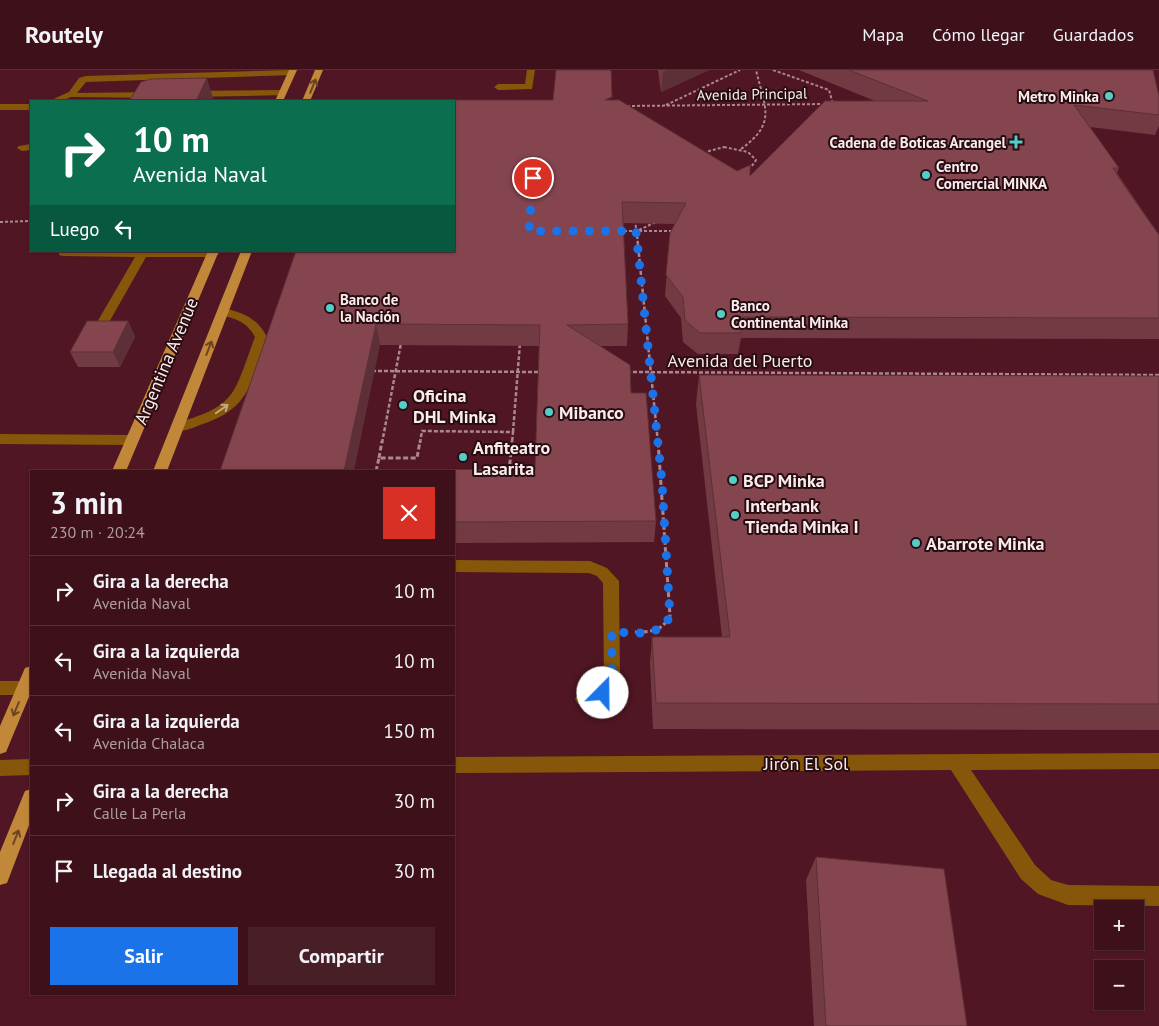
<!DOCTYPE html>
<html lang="es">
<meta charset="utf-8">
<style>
:root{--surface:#3d101a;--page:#481e27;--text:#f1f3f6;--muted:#ad9da2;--line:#563039;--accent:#1a73e8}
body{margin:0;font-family:"PT Sans",sans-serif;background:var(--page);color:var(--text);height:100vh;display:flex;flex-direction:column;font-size:19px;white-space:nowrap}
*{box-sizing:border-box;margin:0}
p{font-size:16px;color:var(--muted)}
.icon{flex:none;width:28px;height:28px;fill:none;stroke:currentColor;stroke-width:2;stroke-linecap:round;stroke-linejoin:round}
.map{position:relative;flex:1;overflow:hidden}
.details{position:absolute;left:30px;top:400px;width:425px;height:525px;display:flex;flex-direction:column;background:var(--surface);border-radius:0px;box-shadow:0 1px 4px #0004,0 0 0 1px var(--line)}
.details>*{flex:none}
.guide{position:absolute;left:30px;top:30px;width:425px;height:152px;border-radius:0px;box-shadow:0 1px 4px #0004,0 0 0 1px var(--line);background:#0b6e4f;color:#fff;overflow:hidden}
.controls{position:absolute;left:1094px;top:830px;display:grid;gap:10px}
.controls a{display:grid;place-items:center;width:50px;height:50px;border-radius:0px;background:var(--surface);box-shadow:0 1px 4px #0004,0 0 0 1px var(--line);font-size:25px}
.pin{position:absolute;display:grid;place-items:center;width:42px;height:42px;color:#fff;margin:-21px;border:2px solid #fff;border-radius:50%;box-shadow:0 1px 5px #0007}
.me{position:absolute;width:55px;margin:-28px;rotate:22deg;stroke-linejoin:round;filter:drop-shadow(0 0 4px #0008)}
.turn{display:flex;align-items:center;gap:18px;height:105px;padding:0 20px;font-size:22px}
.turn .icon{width:65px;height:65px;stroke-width:2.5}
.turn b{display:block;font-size:35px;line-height:42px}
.then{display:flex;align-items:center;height:48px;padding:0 20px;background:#0003;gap:10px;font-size:19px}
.round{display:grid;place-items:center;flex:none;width:52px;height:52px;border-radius:0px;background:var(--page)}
.headline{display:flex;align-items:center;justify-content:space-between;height:85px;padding:0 20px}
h1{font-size:30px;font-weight:800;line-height:38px}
.primary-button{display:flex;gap:10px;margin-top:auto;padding:10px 20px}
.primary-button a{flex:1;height:58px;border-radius:0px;background:var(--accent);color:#fff;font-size:20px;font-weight:800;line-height:58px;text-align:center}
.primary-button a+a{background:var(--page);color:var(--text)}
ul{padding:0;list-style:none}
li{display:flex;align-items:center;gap:15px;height:70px;padding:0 20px;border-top:1px solid var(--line)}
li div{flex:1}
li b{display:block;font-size:19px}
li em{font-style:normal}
header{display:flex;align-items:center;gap:30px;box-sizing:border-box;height:70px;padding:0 25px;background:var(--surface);border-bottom:1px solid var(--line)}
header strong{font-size:24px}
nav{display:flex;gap:28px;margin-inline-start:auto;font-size:18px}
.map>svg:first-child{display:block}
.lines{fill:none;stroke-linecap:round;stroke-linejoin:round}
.path-far2{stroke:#ab878e;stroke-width:2;stroke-dasharray:3 2;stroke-linecap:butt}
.path-far1{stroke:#ab878e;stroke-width:2.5;stroke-dasharray:4 2;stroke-linecap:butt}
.path{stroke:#ab878e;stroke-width:3;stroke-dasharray:5 2.5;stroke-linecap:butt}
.minor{fill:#86570a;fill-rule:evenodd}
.major{fill:#c2883a;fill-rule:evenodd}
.wall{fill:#723b44}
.shaded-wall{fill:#5d3037}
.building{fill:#85454f;stroke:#5d3037}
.oneway{stroke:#6d4423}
.oneway2{stroke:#c6a887}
.route{stroke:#1a73e8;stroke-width:9;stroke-dasharray:0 16.2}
.poi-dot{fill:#54cdc8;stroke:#270d11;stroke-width:2}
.labels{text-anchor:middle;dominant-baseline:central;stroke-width:4;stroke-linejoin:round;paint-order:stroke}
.far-street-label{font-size:15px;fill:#fbebed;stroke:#270d11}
.far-poi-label{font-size:15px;font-weight:bold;fill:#fbebed;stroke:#270d11;text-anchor:start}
.street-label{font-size:18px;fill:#fbebed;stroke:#270d11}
.poi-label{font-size:18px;font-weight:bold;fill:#fbebed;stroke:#270d11;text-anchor:start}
</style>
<header>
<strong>Routely</strong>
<nav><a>Mapa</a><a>Cómo llegar</a><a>Guardados</a></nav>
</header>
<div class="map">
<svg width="1159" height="956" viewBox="0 0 1159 956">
<rect width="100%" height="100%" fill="#511623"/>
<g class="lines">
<!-- path-far2 -->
<g class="path-far2">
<polyline points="773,0 829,20 833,34"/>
<polyline points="666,35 740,0"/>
<polyline points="627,36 826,34"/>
<path d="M724,77L748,82L756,90C746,109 721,103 706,93L705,85L709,81Z"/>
<path d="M741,79C777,53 765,38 756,0"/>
<polyline points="635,150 637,166"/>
<polyline points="0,152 31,151"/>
<polyline points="639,160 656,152"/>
<polyline points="619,161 673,161"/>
</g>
<!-- path-far1 -->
<g class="path-far1">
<polyline points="637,165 658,373"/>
<polyline points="372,301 541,302"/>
<polyline points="627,302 1159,305"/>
<polyline points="513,362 520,273"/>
<polyline points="382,373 401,273"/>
<polyline points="420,373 422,361 513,362 512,373"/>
</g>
<!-- path -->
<g class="path">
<polyline points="379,388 382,371"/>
<polyline points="376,401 379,388 417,388 420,371"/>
<polyline points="509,402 512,371"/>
<path d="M635,562C651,562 662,561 670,546L658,371"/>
</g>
<!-- minor -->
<g class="minor">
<polygon points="291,0 295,3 294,5 86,12 77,23 154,22 158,25 154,28 71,27 61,31 49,31 69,22 79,8 86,6"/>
<polygon points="527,0 535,0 532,19 498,20 494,17 498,14 525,14"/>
<polygon points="283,20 286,21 286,25 192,27 188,24 192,21"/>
<rect x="0" y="34" width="31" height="6"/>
<polygon points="31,74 31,80 22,81 17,78 19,76"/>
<polygon points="59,181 215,181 219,184 213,187 146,187 108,254 102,258 96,254 135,187 63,186 59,185"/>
<path d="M223,238C244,243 257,248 267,267C251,312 251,339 200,355C192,358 182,363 173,360L171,357L173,354C238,336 233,325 255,267C247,252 235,248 219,245L217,242L219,239Z"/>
<polygon points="0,364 132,365 137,367 139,370 137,373 132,375 0,374"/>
<polygon points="454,490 590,491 607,498 619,511 620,609 609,628 584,636 578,634 575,629 578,624 597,618 604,608 603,513 597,506 589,503 454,502"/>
<polygon points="0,611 25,611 31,613 31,622 25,625 0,625"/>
<polygon points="1159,683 1159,699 971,700 1035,795 1051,810 1068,815 1159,816 1159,836 1068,835 1038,824 1021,809 951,700 454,703 454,687"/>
<polygon points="31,689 31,705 0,706 0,690"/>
</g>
<!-- major -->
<g class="major">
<polygon points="289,0 297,0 283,31 275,31"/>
<polygon points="315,0 323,0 310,31 302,31"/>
<polygon points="208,181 219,181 126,401 112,401"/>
<polygon points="241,181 252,181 167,401 153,401"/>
<polygon points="31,596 31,622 6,682 0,684 0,656 25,598"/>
<polygon points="31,719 31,750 7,813 0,815 0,782 25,721"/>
</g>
</g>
<!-- wall -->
<g class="wall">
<polygon points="658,0 709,0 661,22"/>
<polygon points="799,0 1153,0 1159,26 1159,56 1155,65 1090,57 1119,98 1117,103 1159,165 1159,269 741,268 738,284 698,284 683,272 681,248 665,226 670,163 675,154 623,153 628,254 627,276 600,276 631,323 656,451 654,472 454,473 454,401 535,399 539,276 380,275 220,401 553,30 612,30 737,101 750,106 875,31"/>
<polygon points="128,251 135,267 120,297 78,297 70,282"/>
<polygon points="699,305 1159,306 1159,660 653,659 650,594 652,567 722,567 696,334"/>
<polygon points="816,787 967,956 814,956 806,810"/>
</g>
<!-- shaded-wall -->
<g class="shaded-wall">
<polygon points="667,0 709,0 661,22 663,2"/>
<polygon points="207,8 213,28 212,31 196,31"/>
<polygon points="128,251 135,267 120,297 113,282"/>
<polygon points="376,254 380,275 354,401 344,401"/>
</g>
<!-- building -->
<g class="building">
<polygon points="556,0 611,0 612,27 605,30 619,30 737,101 750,95 750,106 825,31 928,31 849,0 1153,0 1159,26 1159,45 1074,35 1119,98 1113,98 1119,108 1159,165 1159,248 738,247 741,263 700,263 685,250 683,227 666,205 670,163 686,133 622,132 628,254 567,255 630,295 631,323 646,323 656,451 454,452 454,401 388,401 388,400 535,399 540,255 376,254 344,401 220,401 296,181 454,181 454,31 348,31 348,30 553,30"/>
<polygon points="207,8 196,31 129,31 141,12 151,9"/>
<polygon points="87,251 128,251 113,282 70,282"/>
<polygon points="699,305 1159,306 1159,634 656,633 652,567 730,567"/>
<polygon points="816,787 944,799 967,956 826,956"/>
</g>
<!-- one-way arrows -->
<defs><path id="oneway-shaft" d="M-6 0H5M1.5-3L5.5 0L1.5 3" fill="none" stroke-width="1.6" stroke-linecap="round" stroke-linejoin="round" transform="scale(1.25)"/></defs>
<g class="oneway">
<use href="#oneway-shaft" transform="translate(313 16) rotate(-68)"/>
<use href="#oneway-shaft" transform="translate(209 278) rotate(-69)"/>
<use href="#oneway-shaft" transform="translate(16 639) rotate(113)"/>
<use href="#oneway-shaft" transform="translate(16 767) rotate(-68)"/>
</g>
<use class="oneway2" href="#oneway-shaft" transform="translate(222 339) rotate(-35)"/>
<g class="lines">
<!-- route -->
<path class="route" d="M533,108L529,161H636L662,412L670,546C659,569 634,562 612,562V610L603,623"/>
</g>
<!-- markers -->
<g class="poi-dot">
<circle cx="1109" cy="26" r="5"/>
<path d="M1013.5 64.5h5v5h5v5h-5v5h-5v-5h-5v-5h5z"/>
<circle cx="926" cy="105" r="5"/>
<circle cx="330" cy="238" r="5"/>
<circle cx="721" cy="244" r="5"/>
<circle cx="403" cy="335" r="5"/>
<circle cx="549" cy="342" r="5"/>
<circle cx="463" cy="387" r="5"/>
<circle cx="733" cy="410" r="5"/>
<circle cx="735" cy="445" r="5"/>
<circle cx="916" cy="473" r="5"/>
</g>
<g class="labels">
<!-- far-street labels -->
<g class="far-street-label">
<text transform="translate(752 24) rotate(-1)">Avenida Principal</text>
</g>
<!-- far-poi labels -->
<g class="far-poi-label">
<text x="1099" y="26" text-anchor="end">Metro Minka</text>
<text x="1006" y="72" text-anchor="end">Cadena de Boticas Arcangel</text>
<text x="936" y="96">Centro<tspan x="936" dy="17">Comercial MINKA</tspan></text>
<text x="340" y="229">Banco de<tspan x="340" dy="17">la Nación</tspan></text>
<text x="731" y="235">Banco<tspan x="731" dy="17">Continental Minka</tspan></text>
</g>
<!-- street labels -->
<g class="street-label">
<text x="740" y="290">Avenida del Puerto</text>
<text transform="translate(166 291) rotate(-67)">Argentina Avenue</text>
<text x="806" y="693">Jirón El Sol</text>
</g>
<!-- poi labels -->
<g class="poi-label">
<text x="413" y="325">Oficina<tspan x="413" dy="21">DHL Minka</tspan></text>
<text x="559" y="342">Mibanco</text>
<text x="473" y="377">Anfiteatro<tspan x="473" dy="21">Lasarita</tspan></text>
<text x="743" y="410">BCP Minka</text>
<text x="745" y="435">Interbank<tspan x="745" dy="21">Tienda Minka I</tspan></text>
<text x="926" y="473">Abarrote Minka</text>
</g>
</g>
</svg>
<div class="controls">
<a>+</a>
<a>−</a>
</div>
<div class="pin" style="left:533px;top:108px;background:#d93025"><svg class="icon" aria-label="arrive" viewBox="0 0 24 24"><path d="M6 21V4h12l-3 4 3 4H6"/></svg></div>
<svg class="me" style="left:603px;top:623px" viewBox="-20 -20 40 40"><circle r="19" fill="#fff"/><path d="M0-13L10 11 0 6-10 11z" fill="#1a73e8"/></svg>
<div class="guide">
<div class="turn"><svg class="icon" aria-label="right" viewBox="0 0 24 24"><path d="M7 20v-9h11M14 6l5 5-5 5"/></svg><div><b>10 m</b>Avenida Naval</div></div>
<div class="then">Luego<svg class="icon" aria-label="left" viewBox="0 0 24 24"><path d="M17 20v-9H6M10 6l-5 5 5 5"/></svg></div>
</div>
<section class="details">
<div class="headline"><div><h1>3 min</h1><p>230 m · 20:24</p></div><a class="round" style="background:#d93025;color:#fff"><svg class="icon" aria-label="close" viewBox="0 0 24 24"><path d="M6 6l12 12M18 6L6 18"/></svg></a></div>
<ul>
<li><svg class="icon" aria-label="right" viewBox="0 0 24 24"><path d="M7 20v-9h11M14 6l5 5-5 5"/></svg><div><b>Gira a la derecha</b><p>Avenida Naval</p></div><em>10 m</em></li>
<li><svg class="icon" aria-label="left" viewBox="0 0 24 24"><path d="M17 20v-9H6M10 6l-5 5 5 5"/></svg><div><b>Gira a la izquierda</b><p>Avenida Naval</p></div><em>10 m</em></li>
<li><svg class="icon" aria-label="left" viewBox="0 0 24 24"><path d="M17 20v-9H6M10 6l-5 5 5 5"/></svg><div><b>Gira a la izquierda</b><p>Avenida Chalaca</p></div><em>150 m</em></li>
<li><svg class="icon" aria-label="right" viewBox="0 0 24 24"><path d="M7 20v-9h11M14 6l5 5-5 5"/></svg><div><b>Gira a la derecha</b><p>Calle La Perla</p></div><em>30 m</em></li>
<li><svg class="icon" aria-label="arrive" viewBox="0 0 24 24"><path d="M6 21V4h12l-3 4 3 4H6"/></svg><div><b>Llegada al destino</b></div><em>30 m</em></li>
</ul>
<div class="primary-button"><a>Salir</a><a>Compartir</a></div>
</section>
</div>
